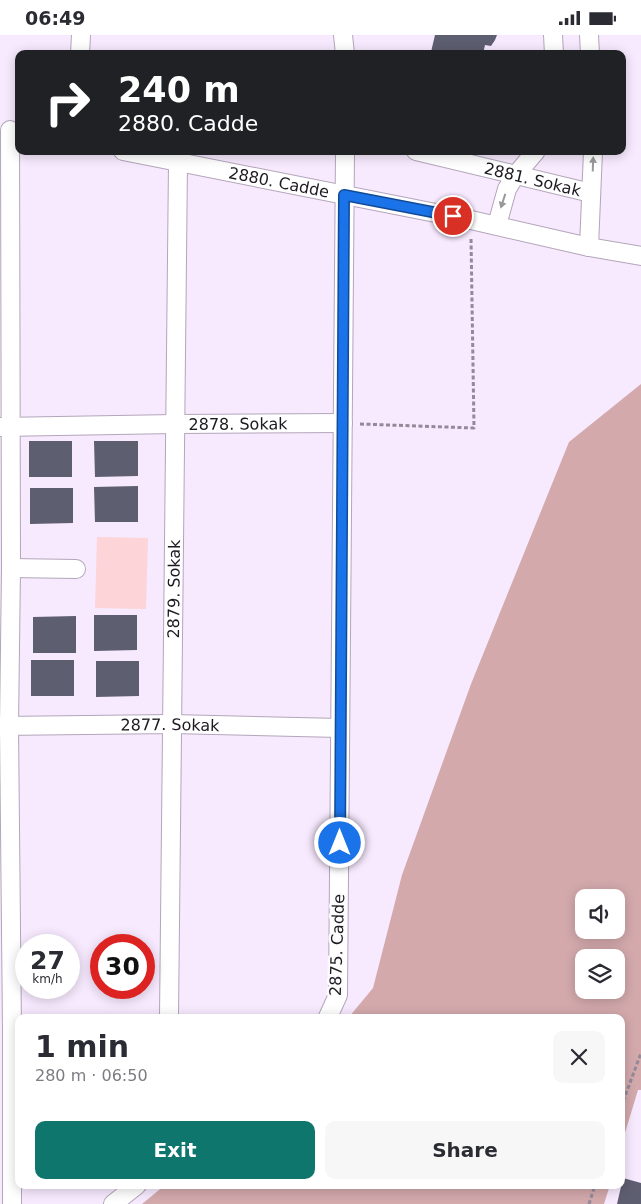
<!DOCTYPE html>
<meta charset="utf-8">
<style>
:root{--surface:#fff;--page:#f7f7f7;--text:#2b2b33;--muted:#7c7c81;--accent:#0f766e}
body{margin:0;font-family:"DejaVu Sans",sans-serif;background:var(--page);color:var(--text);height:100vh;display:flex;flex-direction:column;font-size:19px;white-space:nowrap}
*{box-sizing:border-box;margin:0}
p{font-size:16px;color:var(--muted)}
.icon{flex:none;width:28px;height:28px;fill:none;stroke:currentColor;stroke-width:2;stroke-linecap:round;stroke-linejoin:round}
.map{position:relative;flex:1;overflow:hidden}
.sheet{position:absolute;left:15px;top:979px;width:610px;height:175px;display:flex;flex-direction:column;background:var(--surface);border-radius:10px;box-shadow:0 2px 12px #0003}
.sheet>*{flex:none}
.hud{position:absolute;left:15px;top:15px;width:611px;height:105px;border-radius:10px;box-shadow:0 2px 12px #0003;background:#202124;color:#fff;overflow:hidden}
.tools{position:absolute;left:575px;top:854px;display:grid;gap:10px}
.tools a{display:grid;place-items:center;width:50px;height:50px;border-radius:10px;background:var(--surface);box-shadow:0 2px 12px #0003;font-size:25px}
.speed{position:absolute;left:15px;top:899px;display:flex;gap:10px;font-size:25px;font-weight:700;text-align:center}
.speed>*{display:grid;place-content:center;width:65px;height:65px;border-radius:50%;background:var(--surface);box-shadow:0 2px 12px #0003;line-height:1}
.speed small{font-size:12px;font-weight:400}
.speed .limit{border:8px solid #d22;background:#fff;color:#111}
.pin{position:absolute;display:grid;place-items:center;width:42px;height:42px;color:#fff;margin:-21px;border:2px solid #fff;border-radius:50%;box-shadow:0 1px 5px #0007}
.me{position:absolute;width:55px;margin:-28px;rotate:0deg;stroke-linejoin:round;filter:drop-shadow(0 0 4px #0008)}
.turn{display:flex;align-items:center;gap:18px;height:105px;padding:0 20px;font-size:22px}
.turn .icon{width:65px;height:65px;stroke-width:2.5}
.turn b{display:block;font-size:35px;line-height:42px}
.round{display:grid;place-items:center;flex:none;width:52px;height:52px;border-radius:10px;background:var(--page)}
.overview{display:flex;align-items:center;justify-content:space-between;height:85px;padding:0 20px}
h1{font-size:30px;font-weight:700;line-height:38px}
.button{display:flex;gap:10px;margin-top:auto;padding:10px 20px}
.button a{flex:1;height:58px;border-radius:10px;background:var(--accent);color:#fff;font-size:20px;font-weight:700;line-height:58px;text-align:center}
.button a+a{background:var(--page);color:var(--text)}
.status{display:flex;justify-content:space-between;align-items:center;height:35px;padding:0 25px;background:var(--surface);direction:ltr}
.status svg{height:14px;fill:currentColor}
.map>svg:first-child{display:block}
.green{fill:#fdd4d7}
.forest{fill:#d3a9ac;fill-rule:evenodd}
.building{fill:#5e5e71}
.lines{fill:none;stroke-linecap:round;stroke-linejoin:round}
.street-casing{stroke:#b3a6ba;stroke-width:20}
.path{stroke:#938998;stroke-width:3;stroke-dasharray:4 2.5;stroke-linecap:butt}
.street{stroke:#fff;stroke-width:18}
.oneway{fill:#99989b}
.route-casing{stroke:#114b97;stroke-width:12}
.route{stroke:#1a73e8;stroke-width:9}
.labels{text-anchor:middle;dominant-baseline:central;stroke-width:5;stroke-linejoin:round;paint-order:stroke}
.street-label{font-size:16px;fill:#1d1920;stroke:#fcfcfc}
</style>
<div class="status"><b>06:49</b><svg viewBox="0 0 49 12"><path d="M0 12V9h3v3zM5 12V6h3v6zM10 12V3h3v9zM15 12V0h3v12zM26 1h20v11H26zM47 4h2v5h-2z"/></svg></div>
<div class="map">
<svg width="641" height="1169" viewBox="0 0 641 1169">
<rect width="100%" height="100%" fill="#f7e9fe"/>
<!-- green -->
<polygon class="green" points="97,502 148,503 146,574 95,573"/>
<!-- forest -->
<g class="forest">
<path d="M641,349V1055H638L621,1111V982H349L373,953L402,840L471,649L569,407ZM584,862H616V895H584ZM584,922H616V955H584Z"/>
<polygon points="165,1150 610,1150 604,1169 142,1169"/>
</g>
<!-- building -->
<g class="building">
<polygon points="435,0 497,0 495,5 491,11 485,10 483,19 427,19 427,16 431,17"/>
<rect x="29" y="406" width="43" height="36"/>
<polygon points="94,406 138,406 138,441 95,442"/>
<polygon points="138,451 138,487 95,487 94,452"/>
<polygon points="30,453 73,453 73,488 30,489"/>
<polygon points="94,580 137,580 137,615 94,616"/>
<polygon points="76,581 76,618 33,618 33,582"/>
<rect x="31" y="625" width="43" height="36"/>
<polygon points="96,626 139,626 139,661 96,662"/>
<polygon points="623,1143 641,1148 641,1169 617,1169"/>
</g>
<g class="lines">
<defs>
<g id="street">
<polyline points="343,0 345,19"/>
<polyline points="553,0 554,19"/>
<polyline points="589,0 590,19"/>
<polyline points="80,19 81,0"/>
<polyline points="10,95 11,533 9,691 12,996 12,1169"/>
<path id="s1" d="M123,116L471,185L589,212L641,221"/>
<path id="s2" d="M416,116L591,158"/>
<polyline points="497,190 507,154 515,141 536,116"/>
<polyline points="589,212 593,116"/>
<path id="s3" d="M0,392L175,389L343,388"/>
<polyline points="11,533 76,534"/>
<path id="s4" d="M0,691L172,689L340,693"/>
<path id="s5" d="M169,982L178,128"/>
<polyline points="328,982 338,960 345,116"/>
<polyline points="113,1169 137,1150"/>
</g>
</defs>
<!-- street casing -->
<use href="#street" class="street-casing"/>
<!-- path -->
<g class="path">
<polyline points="360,389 474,393 471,203"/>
<polyline points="621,1072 641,1018"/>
<polyline points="589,1169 595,1150"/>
</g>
<!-- street -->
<use href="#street" class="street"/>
</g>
<!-- one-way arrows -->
<defs><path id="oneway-solid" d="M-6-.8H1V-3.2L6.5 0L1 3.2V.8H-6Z" transform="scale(1.25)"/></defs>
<g class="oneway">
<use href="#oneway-solid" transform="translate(593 129) rotate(-88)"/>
<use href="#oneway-solid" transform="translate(503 166) rotate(108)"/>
</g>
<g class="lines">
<defs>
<polyline id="route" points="340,808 344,160 453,181"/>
</defs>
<!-- route casing -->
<use href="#route" class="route-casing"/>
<!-- route -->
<use href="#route" class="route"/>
</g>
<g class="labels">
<!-- street labels -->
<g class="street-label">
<text stroke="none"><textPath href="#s2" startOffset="120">2881. Sokak</textPath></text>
<text stroke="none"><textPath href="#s1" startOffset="159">2880. Cadde</textPath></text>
<text stroke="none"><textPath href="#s3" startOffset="238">2878. Sokak</textPath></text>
<text stroke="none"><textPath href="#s5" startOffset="428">2879. Sokak</textPath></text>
<text stroke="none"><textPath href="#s4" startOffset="170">2877. Sokak</textPath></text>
<text transform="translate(337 910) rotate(-88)">2875. Cadde</text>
</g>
</g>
</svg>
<div class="tools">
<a><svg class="icon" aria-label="sound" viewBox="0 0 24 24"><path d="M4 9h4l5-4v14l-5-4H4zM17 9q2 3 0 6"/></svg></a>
<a><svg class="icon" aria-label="layers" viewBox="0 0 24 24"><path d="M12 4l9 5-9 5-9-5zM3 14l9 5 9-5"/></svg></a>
</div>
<div class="speed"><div>27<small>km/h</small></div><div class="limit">30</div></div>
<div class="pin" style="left:453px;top:181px;background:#d93025"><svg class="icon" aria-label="arrive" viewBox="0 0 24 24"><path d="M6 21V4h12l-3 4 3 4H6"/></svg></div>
<svg class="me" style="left:340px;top:808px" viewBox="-20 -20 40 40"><circle r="17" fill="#1a73e8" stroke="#fff" stroke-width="3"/><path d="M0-11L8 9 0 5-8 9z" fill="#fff"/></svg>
<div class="hud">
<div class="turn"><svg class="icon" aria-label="right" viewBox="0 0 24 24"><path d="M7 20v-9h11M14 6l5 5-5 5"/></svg><div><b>240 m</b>2880. Cadde</div></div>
</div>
<section class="sheet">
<div class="overview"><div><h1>1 min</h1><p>280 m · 06:50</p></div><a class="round"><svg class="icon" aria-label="close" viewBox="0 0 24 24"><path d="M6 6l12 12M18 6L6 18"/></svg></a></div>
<div class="button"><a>Exit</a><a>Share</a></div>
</section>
</div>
